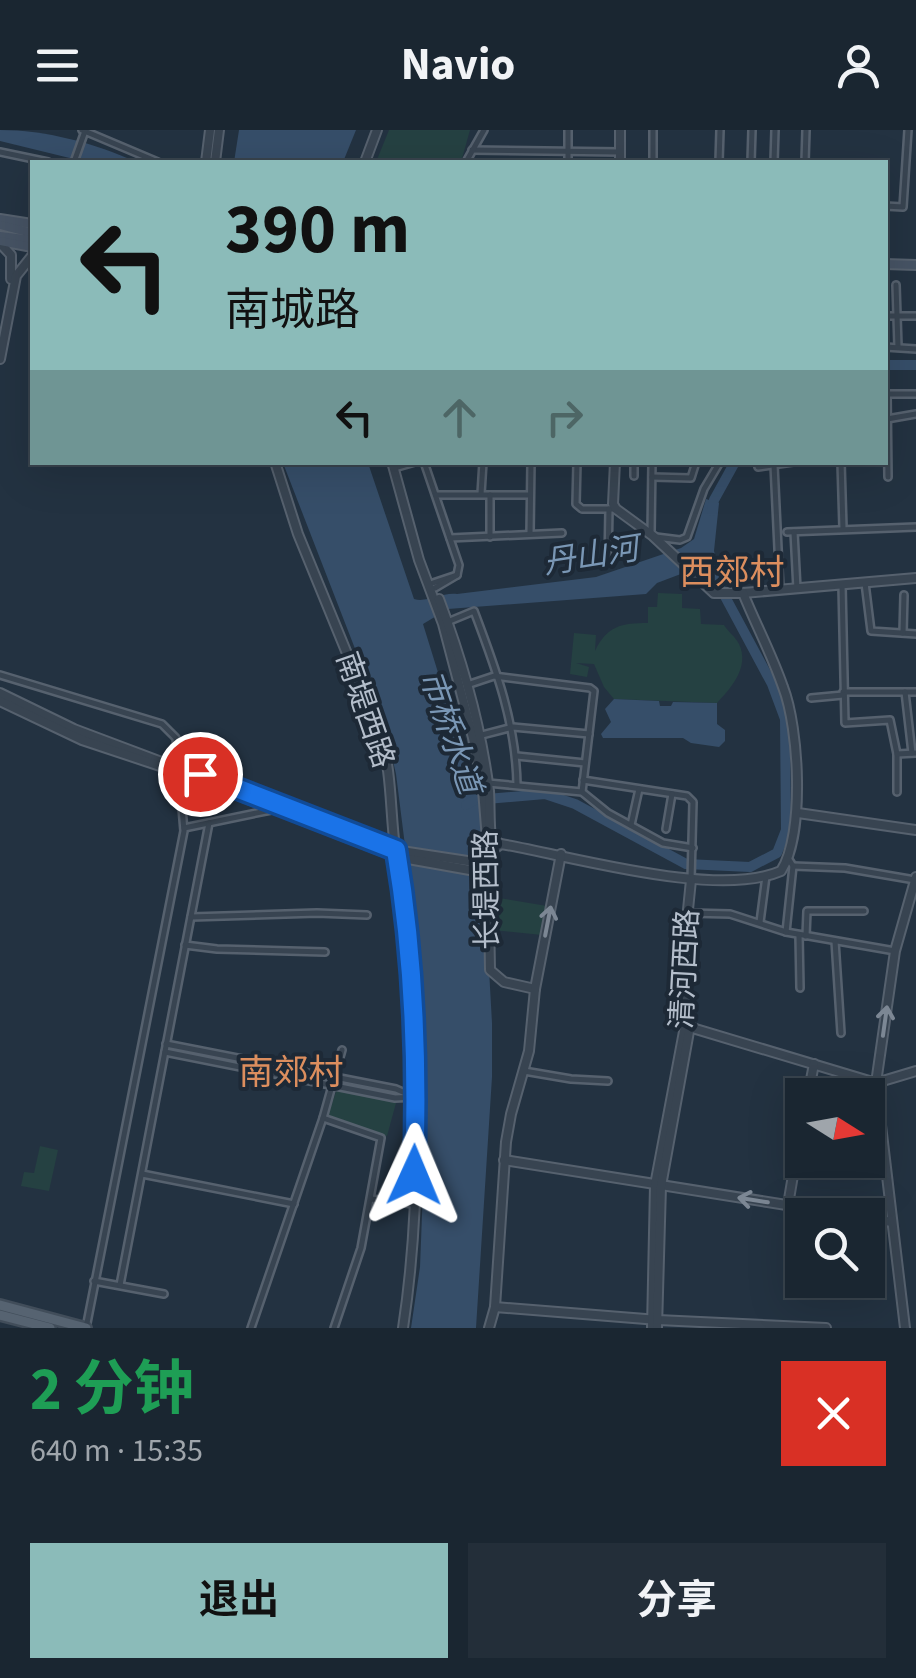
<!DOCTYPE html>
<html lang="zh">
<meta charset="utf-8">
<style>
:root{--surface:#1a2631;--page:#232e39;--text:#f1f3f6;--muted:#9fa5ab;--line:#38434d;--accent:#8bbbb9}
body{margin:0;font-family:"Source Sans 3","Noto Sans SC",sans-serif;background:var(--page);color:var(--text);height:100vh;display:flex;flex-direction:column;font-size:38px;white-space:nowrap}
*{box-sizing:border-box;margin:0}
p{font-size:32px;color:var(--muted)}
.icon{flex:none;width:55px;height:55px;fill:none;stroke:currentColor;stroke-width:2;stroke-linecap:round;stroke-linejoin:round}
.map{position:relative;height:1198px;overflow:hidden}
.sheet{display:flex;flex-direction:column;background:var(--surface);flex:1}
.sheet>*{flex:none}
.top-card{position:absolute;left:30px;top:30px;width:858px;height:305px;border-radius:0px;box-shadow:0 10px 40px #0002,0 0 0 2px var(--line);background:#8bbbb9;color:#111;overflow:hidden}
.needle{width:65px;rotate:101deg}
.controls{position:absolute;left:785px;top:948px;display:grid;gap:20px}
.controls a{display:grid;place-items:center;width:100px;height:100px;border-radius:0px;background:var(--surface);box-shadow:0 10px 40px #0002,0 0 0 2px var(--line);font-size:50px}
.pin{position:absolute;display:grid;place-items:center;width:85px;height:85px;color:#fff;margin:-42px;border:5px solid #fff;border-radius:50%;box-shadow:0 2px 10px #0007}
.me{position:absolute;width:110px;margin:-55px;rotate:1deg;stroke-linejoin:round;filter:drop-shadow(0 0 8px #0008)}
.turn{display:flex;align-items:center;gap:35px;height:210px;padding:0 30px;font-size:45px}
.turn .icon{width:130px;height:130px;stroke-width:2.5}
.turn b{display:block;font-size:70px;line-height:85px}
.lanes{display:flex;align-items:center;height:95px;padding:0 30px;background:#0003;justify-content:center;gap:50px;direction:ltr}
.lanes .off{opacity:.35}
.round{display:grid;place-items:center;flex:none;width:105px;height:105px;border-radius:0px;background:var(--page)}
.summary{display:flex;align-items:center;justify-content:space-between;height:170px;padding:0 30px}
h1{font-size:60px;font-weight:700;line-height:75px;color:#1e9e55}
.button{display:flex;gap:20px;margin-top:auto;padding:20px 30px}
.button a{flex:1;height:115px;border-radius:0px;background:var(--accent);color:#111;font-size:40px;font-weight:700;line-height:115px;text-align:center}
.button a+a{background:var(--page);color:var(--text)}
header{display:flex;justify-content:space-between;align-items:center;height:130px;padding:0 30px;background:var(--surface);font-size:45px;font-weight:700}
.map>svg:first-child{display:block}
.green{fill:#254142}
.water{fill:#364e69}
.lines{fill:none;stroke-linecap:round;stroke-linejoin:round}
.river{stroke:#364e69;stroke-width:10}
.minor-casing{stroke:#56616e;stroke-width:10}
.tertiary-casing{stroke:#56616e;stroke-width:12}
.secondary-casing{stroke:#56616e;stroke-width:12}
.primary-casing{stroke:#414d5a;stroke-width:14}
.minor{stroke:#384451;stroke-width:5}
.tertiary{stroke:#384451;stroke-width:8}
.secondary{stroke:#465364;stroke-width:8}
.primary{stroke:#566371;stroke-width:9}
.oneway{stroke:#7c8794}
.route-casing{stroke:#114b97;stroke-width:25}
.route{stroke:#1a73e8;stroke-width:18}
.labels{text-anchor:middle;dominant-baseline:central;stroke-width:8;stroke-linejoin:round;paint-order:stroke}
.street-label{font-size:30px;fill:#b4becb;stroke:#1d2936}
.water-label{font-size:32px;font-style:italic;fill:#7a97b5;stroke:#1d2936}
.quarter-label{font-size:35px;fill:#dc8e5e;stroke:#1d2936}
</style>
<header><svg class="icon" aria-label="menu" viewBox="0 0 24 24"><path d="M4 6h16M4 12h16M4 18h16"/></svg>Navio<svg class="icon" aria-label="person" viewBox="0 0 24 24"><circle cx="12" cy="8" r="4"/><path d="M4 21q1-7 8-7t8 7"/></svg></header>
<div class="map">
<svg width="916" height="1198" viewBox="0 0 916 1198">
<rect width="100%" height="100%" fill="#233241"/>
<!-- green -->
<g class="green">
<polygon points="389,0 470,0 461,32 376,32"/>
<path d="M658,463L682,464V478L700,479L701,494L724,495C728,502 735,506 739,514C750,537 731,558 717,573L614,569L604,557L594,534L576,533L589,537L587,547L570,544L574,503L596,505L595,521C607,496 621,493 648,493V477H657Z"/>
<polygon points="493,767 547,776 542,805 493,800"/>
<polygon points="337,959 396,973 387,1006 328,985"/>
<polygon points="40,1016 58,1020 49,1061 21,1056 24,1042 34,1043"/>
</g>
<!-- water -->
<g class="water">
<path d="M0,0C45,0 95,13 136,32H86L0,11Z"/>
<polygon points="239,0 356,0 343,32 234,32"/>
<path d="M283,333H368L414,469C427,473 442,462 457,464L596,447L681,418L694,409L706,369L719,373L714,421L723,452L715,457L694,439L657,453L646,464L448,479L423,494L480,678L492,893V947L476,1198H411L420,1137L427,955L417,811L396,644L385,596Z"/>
<polygon points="614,569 659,571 660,576 671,576 673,572 717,573 717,594 725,600 725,611 719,617 691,613 683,608 603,608 601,604 611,592 605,579"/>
</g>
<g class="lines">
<!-- river -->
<g class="river">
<polyline points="885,235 916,235"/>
<polyline points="712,381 714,370 735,332"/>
<polyline points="466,675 475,670 545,664 575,674 686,734 750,737 777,723 786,700 785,589 772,554 714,446"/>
</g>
<defs>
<g id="minor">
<polyline points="82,0 158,32"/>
<polyline points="472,20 620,22"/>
<polyline points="0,22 48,32"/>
<polyline points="74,32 85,1"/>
<polyline points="466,32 484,0"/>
<polyline points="568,32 568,0"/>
<polyline points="653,32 653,0"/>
<polyline points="719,32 720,0"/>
<polyline points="751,32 752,0"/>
<polyline points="774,32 775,0"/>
<polyline points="805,32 806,0"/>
<polyline points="885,76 903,77 908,0"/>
<polyline points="896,155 898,217"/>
<polyline points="885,186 916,186"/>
<polyline points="885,217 916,219"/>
<polyline points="885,264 916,264"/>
<polyline points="887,264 888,347"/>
<polyline points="887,289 916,284"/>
<polyline points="424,332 459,435 457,445"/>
<polyline points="577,332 576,374 582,379 615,379"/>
<polyline points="841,332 843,398"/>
<polyline points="774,335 780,460"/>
<polyline points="758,337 793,332"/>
<polyline points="394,338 415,332"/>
<polyline points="634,346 634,332"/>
<polyline points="652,347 691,348 696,332"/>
<polyline points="481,364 483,332"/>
<polyline points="436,365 530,365"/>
<polyline points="490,365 490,407"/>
<polyline points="787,402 916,397"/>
<polyline points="794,402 797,459"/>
<polyline points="530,404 531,332"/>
<polyline points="651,404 652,332"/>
<polyline points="656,407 680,410 687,407 704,359 720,332"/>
<polyline points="450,408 562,403"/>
<polyline points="608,432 609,379"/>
<polyline points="433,453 454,446"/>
<polyline points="865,453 871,501 916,504"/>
<polyline points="842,455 845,593 890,590 897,624 897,662"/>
<polyline points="435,458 457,445"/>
<path d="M445,493L474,481C496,539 516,593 517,655"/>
<polyline points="903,503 904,465"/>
<polyline points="0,545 162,594 176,608 184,701 86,1198"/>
<polyline points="467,555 494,546 590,558 594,561 582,662"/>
<polyline points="843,562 916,562"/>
<polyline points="905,562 912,623"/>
<polyline points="811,568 843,565"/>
<polyline points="478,606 513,597 589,604"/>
<polyline points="897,624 916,623"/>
<polyline points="517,626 585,633"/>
<polyline points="583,650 687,666 693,672 691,750"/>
<polyline points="488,653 582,662 608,683 663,713 693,718"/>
<polyline points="631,695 639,659"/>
<polyline points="184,698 271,680"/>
<polyline points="666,699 672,664"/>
<polyline points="793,736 845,738 915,750"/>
<polyline points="689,783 730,784 786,802 895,821"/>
<polyline points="191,787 317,783 367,785"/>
<polyline points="760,792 766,746"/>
<polyline points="786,802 793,736 788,728"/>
<polyline points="799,805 800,858"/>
<polyline points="806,806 807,781 864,781"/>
<polyline points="835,811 841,903"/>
<polyline points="185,815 217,819 325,822"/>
<polyline points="166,914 396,959 412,966"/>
<polyline points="165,922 395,968 415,967"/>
<polyline points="524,941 571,949 608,951"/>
<polyline points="323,988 381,1008 361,1118 334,1198"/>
<polyline points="142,1044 294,1074"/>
<polyline points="371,1069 413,1074"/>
<polyline points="94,1151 164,1164"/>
<polyline points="120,1155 209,693"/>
<polyline points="251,1198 323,988 342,920"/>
</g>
<g id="tertiary">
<polyline points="620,0 620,32"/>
<polyline points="206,32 210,0"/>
<polyline points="215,32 219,0"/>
<polyline points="365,32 377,0"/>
<polyline points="0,113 11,125 11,149"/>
<polyline points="0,229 16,146 32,126"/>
<path d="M275,332L298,404L380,604C392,641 390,680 395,718C415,875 427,1040 403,1198"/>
<polyline points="392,332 419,430 443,494 473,608 483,660 488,722 490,840 504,852 535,859"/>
<polyline points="615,332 613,374 616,379 653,406 714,463 743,463 916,448"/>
<path d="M439,469C462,530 481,596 489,661C490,676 489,692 491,708L499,713"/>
<polyline points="0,563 74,599 395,720 474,732 484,726 485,719"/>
<polyline points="0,571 82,610 178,642 279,681"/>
<polyline points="798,683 916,700"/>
<polyline points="292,686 397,727 481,742 488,751"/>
<path d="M488,723L501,714C572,726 717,769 781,741C805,704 799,598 783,557C772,525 756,495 743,463"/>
<polyline points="689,897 876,953 916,941"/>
<polyline points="808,965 814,934"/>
<polyline points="504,1030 849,1085"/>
<polyline points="788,1075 802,992"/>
<polyline points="868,1088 892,1092"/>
<polyline points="495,1177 658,1190 826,1198"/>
<polyline points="489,1198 495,1177 506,1012 511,984 529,921 535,859 561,724"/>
<polyline points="652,1198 655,1055 685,896 684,819 691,750"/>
<polyline points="657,1198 661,1056 690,896 690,874"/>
<polyline points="905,1198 876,953 895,821 916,747"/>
</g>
<g id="secondary">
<polyline points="0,89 32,94"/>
<polyline points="0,95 32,103"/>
<polyline points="0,106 32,110"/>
<polyline points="0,111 32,117"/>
<polyline points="885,134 916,135"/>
</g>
<g id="primary">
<polyline points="0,1175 86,1198"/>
<polyline points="0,1185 50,1198"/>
</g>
</defs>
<!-- minor casing -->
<use href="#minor" class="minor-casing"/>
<!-- tertiary casing -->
<use href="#tertiary" class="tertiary-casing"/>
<!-- secondary casing -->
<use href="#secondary" class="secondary-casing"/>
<!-- primary casing -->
<use href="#primary" class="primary-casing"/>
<!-- minor -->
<use href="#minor" class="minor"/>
<!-- tertiary -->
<use href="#tertiary" class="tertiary"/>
<!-- secondary -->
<use href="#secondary" class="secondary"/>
<!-- primary -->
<use href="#primary" class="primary"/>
</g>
<!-- one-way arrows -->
<defs><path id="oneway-shaft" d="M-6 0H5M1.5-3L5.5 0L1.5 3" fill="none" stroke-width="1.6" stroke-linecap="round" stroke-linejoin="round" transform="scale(2.5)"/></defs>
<g class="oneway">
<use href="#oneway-shaft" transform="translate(548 791) rotate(-79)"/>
<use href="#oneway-shaft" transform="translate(885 891) rotate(-82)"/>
<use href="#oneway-shaft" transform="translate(753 1070) rotate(-171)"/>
</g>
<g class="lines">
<defs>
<path id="route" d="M200,644L396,720C414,826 418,938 414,1045"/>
</defs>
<!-- route casing -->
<use href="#route" class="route-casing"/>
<!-- route -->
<use href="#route" class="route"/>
</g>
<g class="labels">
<!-- street labels -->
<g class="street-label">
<text transform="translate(365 580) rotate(71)">南堤西路</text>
<text transform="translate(487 760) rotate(-91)">长堤西路</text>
<text transform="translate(685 839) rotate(-87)">清河西路</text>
</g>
<!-- water labels -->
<g class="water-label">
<text transform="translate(591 426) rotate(-9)">丹山河</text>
<text transform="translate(450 602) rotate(71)">市桥水道</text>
</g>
<!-- quarter labels -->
<g class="quarter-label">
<text x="732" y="443">西郊村</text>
<text x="291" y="943">南郊村</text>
</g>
</g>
</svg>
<div class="controls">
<a><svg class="needle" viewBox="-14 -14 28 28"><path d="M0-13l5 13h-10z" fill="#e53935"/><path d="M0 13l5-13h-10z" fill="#9fa5ab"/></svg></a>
<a><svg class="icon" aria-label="search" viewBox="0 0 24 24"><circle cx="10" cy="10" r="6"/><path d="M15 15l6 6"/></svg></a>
</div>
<div class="pin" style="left:200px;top:644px;background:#d93025"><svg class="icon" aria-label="arrive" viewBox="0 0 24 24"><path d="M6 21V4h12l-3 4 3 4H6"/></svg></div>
<svg class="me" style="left:414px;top:1045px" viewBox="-20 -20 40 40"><path d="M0-17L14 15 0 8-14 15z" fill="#1a73e8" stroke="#fff" stroke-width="4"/></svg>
<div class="top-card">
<div class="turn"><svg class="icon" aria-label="left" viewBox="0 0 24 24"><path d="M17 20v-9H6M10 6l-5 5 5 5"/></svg><div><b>390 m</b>南城路</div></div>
<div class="lanes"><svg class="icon" aria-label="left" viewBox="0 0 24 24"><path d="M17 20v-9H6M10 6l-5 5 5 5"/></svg><svg class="icon off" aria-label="ahead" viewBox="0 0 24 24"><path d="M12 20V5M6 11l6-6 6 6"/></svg><svg class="icon off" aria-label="right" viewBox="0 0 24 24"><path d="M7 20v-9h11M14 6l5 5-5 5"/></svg></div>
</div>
</div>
<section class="sheet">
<div class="summary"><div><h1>2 分钟</h1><p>640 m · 15:35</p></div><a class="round" style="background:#d93025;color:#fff"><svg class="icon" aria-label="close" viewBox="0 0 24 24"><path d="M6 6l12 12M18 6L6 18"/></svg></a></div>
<div class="button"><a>退出</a><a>分享</a></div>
</section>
